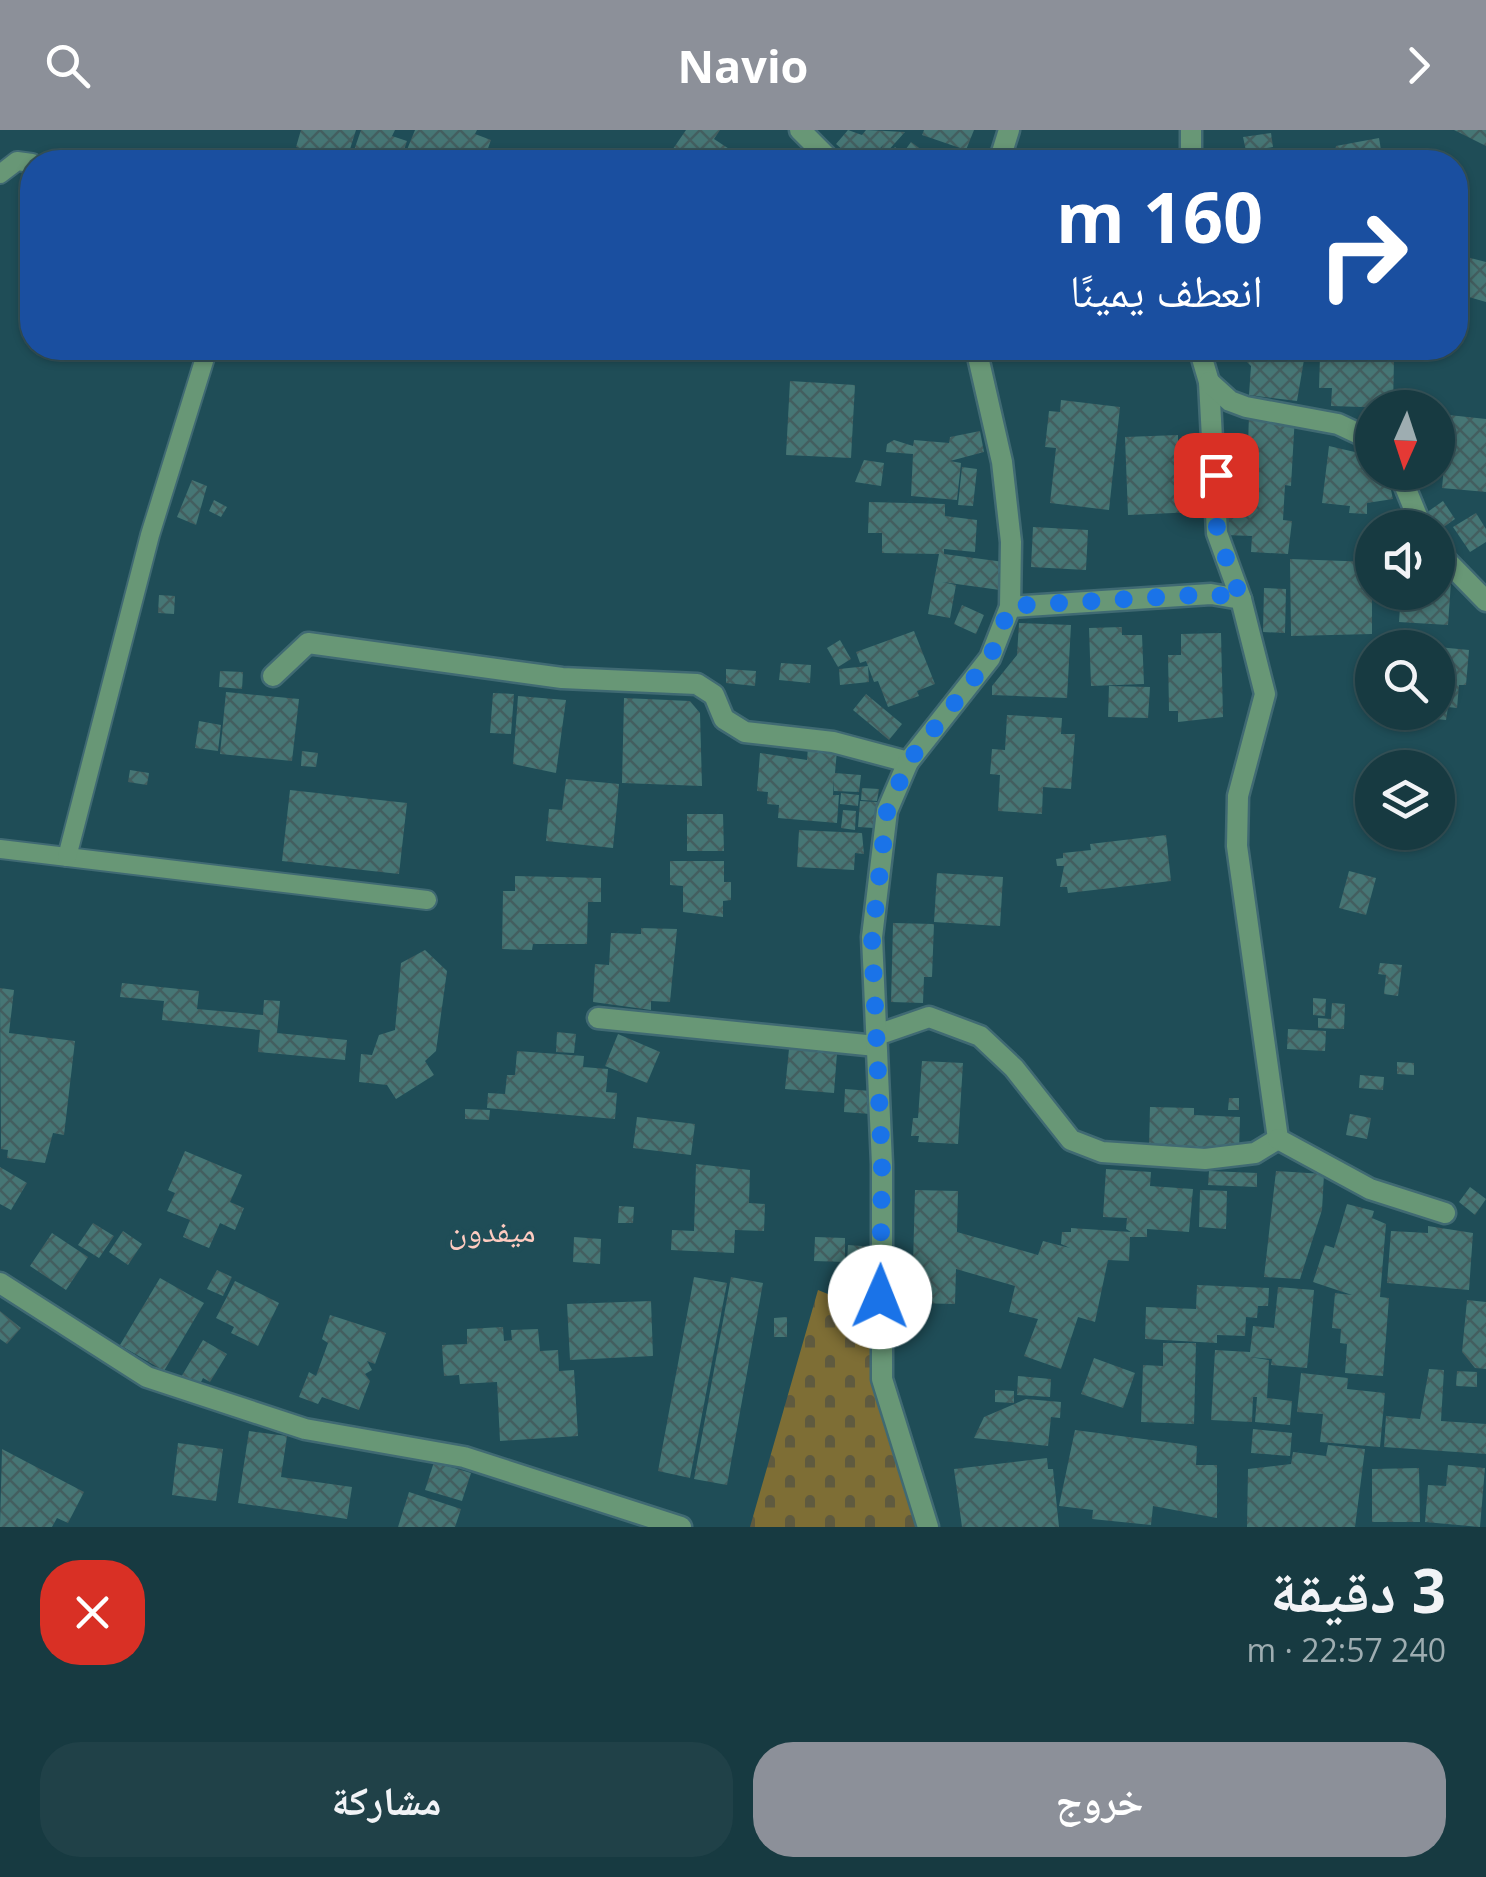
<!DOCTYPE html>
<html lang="ar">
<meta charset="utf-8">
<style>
:root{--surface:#173a41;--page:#204148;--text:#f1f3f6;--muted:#9eadb1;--line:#36545a;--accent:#8c9099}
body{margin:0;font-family:"Open Sans","Noto Naskh Arabic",sans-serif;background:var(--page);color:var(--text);direction:rtl;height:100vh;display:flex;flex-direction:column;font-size:38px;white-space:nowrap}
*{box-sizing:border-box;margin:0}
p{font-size:32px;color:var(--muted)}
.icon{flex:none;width:55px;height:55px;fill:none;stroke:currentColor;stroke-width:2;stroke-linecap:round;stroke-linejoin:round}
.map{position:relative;height:1397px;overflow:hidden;direction:ltr}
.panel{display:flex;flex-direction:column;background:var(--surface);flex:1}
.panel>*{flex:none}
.top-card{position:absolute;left:20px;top:20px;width:1448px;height:210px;border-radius:40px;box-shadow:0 2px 8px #0004,0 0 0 2px var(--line);direction:rtl;background:#1a4fa0;color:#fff;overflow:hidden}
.needle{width:65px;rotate:183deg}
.tools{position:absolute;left:1355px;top:260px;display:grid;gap:20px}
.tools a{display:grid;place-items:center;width:100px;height:100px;border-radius:50%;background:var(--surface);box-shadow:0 2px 8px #0004,0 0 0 2px var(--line);font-size:50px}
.pin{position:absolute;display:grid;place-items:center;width:85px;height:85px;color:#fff;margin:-42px;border-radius:20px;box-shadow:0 5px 15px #0006}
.me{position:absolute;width:110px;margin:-55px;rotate:1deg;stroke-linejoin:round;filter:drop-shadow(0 0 8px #0008)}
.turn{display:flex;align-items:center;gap:35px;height:210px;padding:0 40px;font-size:45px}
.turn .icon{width:130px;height:130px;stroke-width:2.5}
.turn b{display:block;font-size:70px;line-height:85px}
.round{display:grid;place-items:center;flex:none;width:105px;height:105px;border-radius:40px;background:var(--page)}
.summary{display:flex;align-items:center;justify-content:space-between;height:170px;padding:0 40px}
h1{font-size:60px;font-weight:700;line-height:75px}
.button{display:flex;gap:20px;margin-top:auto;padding:20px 40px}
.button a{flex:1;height:115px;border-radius:40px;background:var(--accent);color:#fff;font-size:40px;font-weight:700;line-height:115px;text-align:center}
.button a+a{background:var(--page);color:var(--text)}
header{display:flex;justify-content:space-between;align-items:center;height:130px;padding:0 40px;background:var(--accent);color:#fff;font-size:45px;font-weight:700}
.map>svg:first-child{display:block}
.cemetery{fill:url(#cemetery-stones)}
.building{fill:url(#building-cross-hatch)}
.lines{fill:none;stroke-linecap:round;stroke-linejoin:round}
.service-casing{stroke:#406a73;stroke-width:22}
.minor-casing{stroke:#406a73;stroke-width:25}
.tertiary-casing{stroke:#406a73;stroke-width:25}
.service{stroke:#689776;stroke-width:18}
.minor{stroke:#689776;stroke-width:20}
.tertiary{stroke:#689776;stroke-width:20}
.route{stroke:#1a73e8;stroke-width:18;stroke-dasharray:0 32.4}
.labels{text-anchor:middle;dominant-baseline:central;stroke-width:10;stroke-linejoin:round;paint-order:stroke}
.quarter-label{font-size:32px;fill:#fecbc0;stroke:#1f4d57}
</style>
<header><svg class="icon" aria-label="forward" viewBox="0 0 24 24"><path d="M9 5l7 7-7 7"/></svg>Navio<svg class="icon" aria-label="search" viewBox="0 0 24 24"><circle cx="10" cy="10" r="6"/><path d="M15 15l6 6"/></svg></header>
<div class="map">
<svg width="1486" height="1397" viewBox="0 0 1486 1397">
<defs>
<pattern id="cemetery-stones" width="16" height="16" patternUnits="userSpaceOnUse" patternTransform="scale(2.5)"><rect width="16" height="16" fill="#7e6e35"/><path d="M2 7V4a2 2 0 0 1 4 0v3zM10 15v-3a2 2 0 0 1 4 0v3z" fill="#5f5a3f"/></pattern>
<pattern id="building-cross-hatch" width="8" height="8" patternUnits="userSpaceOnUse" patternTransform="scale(2.5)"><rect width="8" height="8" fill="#467675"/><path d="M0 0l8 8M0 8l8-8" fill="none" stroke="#435e5f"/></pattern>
</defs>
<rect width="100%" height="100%" fill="#1f4d57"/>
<!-- cemetery -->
<polygon class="cemetery" points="818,1160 865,1179 886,1290 919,1397 750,1397"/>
<!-- building -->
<g class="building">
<polygon points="301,0 356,0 346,32 296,17"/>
<polygon points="361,0 395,0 392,6 407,11 400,32 350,32"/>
<polygon points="415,0 477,0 475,4 491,10 483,32 402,32"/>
<polygon points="686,0 720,0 714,9 749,32 664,32"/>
<polygon points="848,0 862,5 866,0 905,2 885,24 880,20 884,14 868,32 857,32 836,14"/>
<polygon points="924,0 974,0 966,20 922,5"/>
<polygon points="1454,0 1486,0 1486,16"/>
<polygon points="1271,3 1273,17 1246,21 1243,7"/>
<polygon points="1379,8 1383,32 1333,32 1336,16"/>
<polygon points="911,12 926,23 919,32 871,32 878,23 886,29 895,17 903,23"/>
<rect x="1108" y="22" width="22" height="10"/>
<polygon points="1455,77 1463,79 1456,102 1455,102"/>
<polygon points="1455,124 1486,132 1486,172 1455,163"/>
<polygon points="1233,218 1306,218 1297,271 1249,265 1251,236"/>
<polygon points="1320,226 1394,229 1393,278 1331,276 1332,258 1319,258"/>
<polygon points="790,251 855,255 851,328 786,325"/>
<polygon points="1061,270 1120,277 1109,380 1050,373 1056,318 1045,317 1049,281 1060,282"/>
<polygon points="1249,282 1295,285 1291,356 1285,355 1283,390 1292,391 1288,424 1251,422 1252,406 1225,405 1230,317 1248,318"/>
<polygon points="1449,285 1486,289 1486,362 1442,358"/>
<polygon points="980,301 984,322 950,331 961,333 957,370 911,366 913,324 886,322 887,314 894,310 913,316 914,310 949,313 950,307"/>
<polygon points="1178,305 1178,312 1193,311 1196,382 1128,385 1125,307"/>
<polygon points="1329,316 1372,326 1372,342 1387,342 1393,369 1367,373 1367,384 1349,383 1350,376 1322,373"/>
<polygon points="864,330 884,333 881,356 855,352"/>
<polygon points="962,337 977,339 973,376 958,375"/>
<polygon points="192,350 207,356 196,395 177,387"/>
<polygon points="214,370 227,377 221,387 209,381"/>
<polygon points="1443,371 1455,389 1438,401 1426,383"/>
<polygon points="869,372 945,374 945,386 977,390 975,422 944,419 944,424 1004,432 1000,460 942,452 956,455 950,488 928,484 939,424 882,423 882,403 868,403"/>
<polygon points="1476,383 1486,399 1486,412 1470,422 1453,397"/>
<polygon points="1033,397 1088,400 1086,440 1031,437"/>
<polygon points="1290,429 1372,432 1372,504 1291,506"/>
<polygon points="1438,451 1451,452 1448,495 1399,492 1401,462 1438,462"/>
<polygon points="1264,458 1286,459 1285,503 1263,502"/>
<polygon points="159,465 175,466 174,484 158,483"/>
<polygon points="962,475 984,485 976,504 954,494"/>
<polygon points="1019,493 1071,495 1067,568 992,565 992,556 1017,525"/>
<polygon points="1122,497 1122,505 1142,505 1144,554 1091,556 1089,498"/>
<polygon points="914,501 935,554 917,561 919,566 888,577 878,551 874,552 866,531 860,533 856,522"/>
<polygon points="1221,503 1223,587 1178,592 1178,581 1169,581 1168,525 1181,525 1181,504"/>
<polygon points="840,510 851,529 838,537 827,518"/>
<polygon points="1438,517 1469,520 1466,555 1459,555 1457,578 1448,577 1446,590 1395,585 1438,582"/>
<polygon points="781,533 811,535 810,553 779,550"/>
<polygon points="868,536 869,552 840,555 839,539"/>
<polygon points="726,539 756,541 755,556 726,553"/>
<polygon points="220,541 243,542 242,559 219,557"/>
<polygon points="1109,556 1150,557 1148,588 1108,587"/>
<polygon points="226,562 299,569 292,631 220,624"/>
<polygon points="493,563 514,564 511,604 490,603"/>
<polygon points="866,564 902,594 889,610 853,580"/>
<polygon points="518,566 566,570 556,643 513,634"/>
<polygon points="624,568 690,571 700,583 702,656 622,653"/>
<polygon points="1007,585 1062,588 1061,604 1075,604 1071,659 1043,657 1042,684 998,681 1000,645 990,644 992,619 1005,620"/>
<polygon points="199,591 221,595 218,621 195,618"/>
<polygon points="808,617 837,620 835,643 861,645 859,662 834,661 834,649 833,665 839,665 837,693 778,688 779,675 767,674 768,662 757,661 760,623 807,630"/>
<polygon points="302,621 318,623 316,637 301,636"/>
<polygon points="130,640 149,643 147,655 128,652"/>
<polygon points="566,649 619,654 613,718 546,711 549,679 562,680"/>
<polygon points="862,658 879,659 877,671 861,670"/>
<polygon points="290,660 407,673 399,744 282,731"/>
<polygon points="841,663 859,665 858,676 840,674"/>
<polygon points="860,671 877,672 874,698 858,697"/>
<polygon points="843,680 856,681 855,700 841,698"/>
<polygon points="687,684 723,684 724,721 687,721"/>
<polygon points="799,700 862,703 864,724 855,723 854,740 797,737"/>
<polygon points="1166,705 1171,751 1068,763 1067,757 1060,757 1064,736 1057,736 1056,729 1063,728 1063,723 1091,720 1090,714"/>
<polygon points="670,731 724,731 724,752 731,752 731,770 723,771 723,787 683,782 683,756 670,755"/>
<polygon points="1349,741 1376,748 1366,785 1339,778"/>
<polygon points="937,743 1003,747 1000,796 934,792"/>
<polygon points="515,746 601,748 601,772 588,772 587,814 533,814 532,820 502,819 503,761 515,761"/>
<polygon points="893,793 934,794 932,847 924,847 923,873 891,872"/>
<polygon points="641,798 677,799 670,872 651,871 651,880 593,872 595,834 609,835 611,803 641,804"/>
<polygon points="425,820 447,841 436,921 425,931 434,945 396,969 387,955 359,952 361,924 372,925 379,905 395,900 401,833"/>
<polygon points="1380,833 1402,835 1398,866 1384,864 1386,845 1378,844"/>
<polygon points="122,853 199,861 197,879 263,885 264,870 280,871 277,903 347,910 345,930 258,922 260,900 162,890 164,871 120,867"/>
<polygon points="0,858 14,860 9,903 75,911 64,1005 53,1003 45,1033 7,1028 8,1020 1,1019"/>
<polygon points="1313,868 1326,869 1325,886 1313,885"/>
<polygon points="1332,873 1345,874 1344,899 1318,898 1318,888 1331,889"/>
<polygon points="1288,899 1326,901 1325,921 1287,919"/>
<polygon points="557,902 576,904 574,923 556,922"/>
<polygon points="618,904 660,922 647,953 605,936"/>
<polygon points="789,919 837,923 834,963 785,959"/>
<polygon points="517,921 584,926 583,937 608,939 606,962 617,963 615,989 487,978 488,963 505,964 507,945 515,945"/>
<polygon points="922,931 963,933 958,1014 918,1012 919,1006 911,1006 913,988 918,988"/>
<polygon points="1397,932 1414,933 1414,945 1397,944"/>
<polygon points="1360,945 1384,947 1383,960 1359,958"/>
<polygon points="845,959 871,961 870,984 844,982"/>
<polygon points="1229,968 1239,968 1239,980 1228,980"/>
<polygon points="1150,977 1194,978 1194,985 1240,987 1239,1019 1149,1016"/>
<polygon points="465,979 490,980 489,990 465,989"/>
<polygon points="1350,984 1371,988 1367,1009 1346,1005"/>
<polygon points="637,987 695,994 691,1025 633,1018"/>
<polygon points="185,1021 242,1045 230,1072 244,1078 235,1100 220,1093 209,1118 183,1107 190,1090 167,1081 175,1063 168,1060"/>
<polygon points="696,1034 750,1040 749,1073 765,1074 764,1101 735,1100 734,1123 671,1120 672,1100 694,1101"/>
<polygon points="0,1037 27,1053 11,1080 0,1074"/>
<polygon points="1106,1039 1151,1042 1150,1056 1193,1059 1189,1102 1147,1099 1147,1107 1130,1107 1129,1131 1108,1130 1095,1192 1078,1187 1061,1239 1024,1226 1038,1189 1009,1182 1015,1156 956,1139 955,1174 912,1173 915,1060 958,1061 957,1102 1038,1125 1043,1111 1070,1118 1061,1114 1062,1102 1071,1102 1071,1098 1131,1102 1126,1099 1127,1088 1103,1087"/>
<polygon points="1209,1041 1257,1043 1257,1057 1208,1055"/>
<polygon points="1276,1041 1324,1044 1322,1080 1300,1149 1264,1147"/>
<polygon points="1470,1057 1486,1069 1475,1085 1459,1072"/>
<polygon points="1200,1060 1227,1061 1226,1099 1199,1097"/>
<polygon points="1347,1074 1374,1081 1372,1088 1386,1094 1380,1167 1389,1168 1383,1246 1345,1243 1347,1214 1340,1213 1341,1199 1332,1198 1335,1163 1352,1165 1313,1152 1325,1115 1334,1118"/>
<polygon points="619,1076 634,1077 633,1093 618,1093"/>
<polygon points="93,1093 114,1106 99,1128 78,1115"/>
<polygon points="1428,1096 1473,1103 1469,1160 1387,1153 1391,1101 1428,1103"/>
<polygon points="123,1101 142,1114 128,1135 109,1122"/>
<polygon points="52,1103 88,1127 66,1160 30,1136"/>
<polygon points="574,1107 601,1109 600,1134 573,1132"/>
<polygon points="815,1107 845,1108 845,1132 814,1131"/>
<polygon points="848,1115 876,1117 875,1134 847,1132"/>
<polygon points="217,1140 232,1147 223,1166 207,1159"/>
<polygon points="694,1147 727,1153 690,1348 658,1341"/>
<polygon points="731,1147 763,1153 727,1355 694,1349"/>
<polygon points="160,1148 204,1173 164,1241 120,1215"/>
<polygon points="235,1151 279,1173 258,1216 231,1203 234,1197 216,1188"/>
<polygon points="1197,1155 1269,1158 1268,1176 1258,1176 1257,1188 1246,1187 1245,1206 1217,1205 1217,1213 1145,1209 1146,1177 1196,1179"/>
<polygon points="1278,1157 1314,1160 1307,1238 1271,1235 1272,1229 1249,1227 1269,1230 1267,1268 1292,1271 1290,1295 1255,1292 1257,1267 1253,1267 1252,1292 1211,1290 1215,1220 1250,1222 1253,1196 1274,1198"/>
<polygon points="1467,1170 1486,1172 1486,1239 1475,1238 1462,1222"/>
<polygon points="651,1171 653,1226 570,1230 567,1174"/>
<polygon points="0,1181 21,1198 7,1214 0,1209"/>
<polygon points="330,1185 386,1203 375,1234 367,1231 372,1240 365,1244 370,1251 359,1280 322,1267 318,1274 299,1267 309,1242 316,1246 328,1213 322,1209"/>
<polygon points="787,1187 787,1207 774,1207 774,1188"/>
<polygon points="503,1197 504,1211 512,1210 511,1200 538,1199 540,1221 558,1220 559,1241 574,1240 578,1306 500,1311 497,1252 460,1254 459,1245 444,1246 442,1215 467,1214 467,1199"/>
<polygon points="203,1210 227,1224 210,1252 203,1248 198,1258 180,1249"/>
<polygon points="1163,1213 1196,1213 1194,1294 1141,1292 1143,1235 1163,1236"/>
<polygon points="1094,1228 1135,1243 1123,1278 1081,1264"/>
<polygon points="1429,1239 1444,1240 1441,1291 1486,1294 1486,1324 1384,1317 1386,1286 1420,1289"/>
<polygon points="1457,1241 1477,1242 1477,1257 1456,1256"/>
<polygon points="1301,1243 1348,1248 1347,1259 1385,1263 1380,1317 1320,1312 1323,1284 1297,1282"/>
<polygon points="1018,1246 1051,1249 1050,1267 1017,1265"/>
<polygon points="995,1260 1014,1261 1014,1273 995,1272"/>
<polygon points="1026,1269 1061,1272 1060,1288 1051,1287 1048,1316 974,1308 984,1287"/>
<polygon points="1253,1299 1292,1303 1290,1326 1251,1323"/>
<polygon points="1075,1300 1197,1316 1196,1335 1217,1335 1217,1388 1153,1376 1151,1395 1092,1389 1093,1380 1059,1376"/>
<polygon points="249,1301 287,1306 281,1347 352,1357 347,1389 238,1373"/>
<polygon points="178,1313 223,1319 216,1371 172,1365"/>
<polygon points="1328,1315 1365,1319 1355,1397 1247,1397 1248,1339 1291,1334 1293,1322 1326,1326"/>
<polygon points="2,1319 84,1362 68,1393 57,1388 52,1397 0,1397"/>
<polygon points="1047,1328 1048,1339 1053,1339 1059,1397 962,1397 954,1339"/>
<polygon points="434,1332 471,1343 462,1371 425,1360"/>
<polygon points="1448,1335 1485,1338 1480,1397 1425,1392 1428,1355 1446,1356"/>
<polygon points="1419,1338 1420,1392 1372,1392 1372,1339"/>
<polygon points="409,1362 461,1379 455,1397 398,1397"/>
</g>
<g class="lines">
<defs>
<g id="service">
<polyline points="0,44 17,31 32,33"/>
<polyline points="0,719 427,770"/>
<polyline points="67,727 150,405 208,218"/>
</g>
<g id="minor">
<polyline points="800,0 832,32"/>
<polyline points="1191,0 1191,32"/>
<polyline points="1199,218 1209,252 1217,403 1241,469"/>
<polyline points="1209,252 1230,271 1246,277 1338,294 1372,310"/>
<polyline points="1399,342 1422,398"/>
<polyline points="1438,422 1486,471"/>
<polyline points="273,546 308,513 562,548 697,554 714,565 724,589 745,602 833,612 908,632"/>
<polyline points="598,888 876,916"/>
<polyline points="877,905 929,887 980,906 1014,938 1071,1010 1102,1022 1205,1029 1255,1023 1278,1009 1237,716 1238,666 1265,564 1241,469 1211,464 1010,477"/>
<polyline points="1278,1009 1370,1059 1445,1083"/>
<polyline points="0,1153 147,1247 305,1299 464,1327 681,1397"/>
</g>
<g id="tertiary">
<polyline points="999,32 1009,0"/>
<polyline points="928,1397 882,1249 882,1034 872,807 887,681 908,632 990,528 1010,477 1011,412 1002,332 976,218"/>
</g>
</defs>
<!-- service casing -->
<use href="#service" class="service-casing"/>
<!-- minor casing -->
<use href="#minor" class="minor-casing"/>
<!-- tertiary casing -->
<use href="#tertiary" class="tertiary-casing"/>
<!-- service -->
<use href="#service" class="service"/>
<!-- minor -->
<use href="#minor" class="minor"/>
<!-- tertiary -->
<use href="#tertiary" class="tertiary"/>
</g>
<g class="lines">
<!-- route -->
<polyline class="route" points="880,1167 882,1034 872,808 887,682 908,632 990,528 1010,476 1212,464 1241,469 1217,403 1216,345"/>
</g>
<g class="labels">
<!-- quarter labels -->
<g class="quarter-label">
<text x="492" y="1099">ميفدون</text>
</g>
</g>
</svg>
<div class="tools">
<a><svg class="needle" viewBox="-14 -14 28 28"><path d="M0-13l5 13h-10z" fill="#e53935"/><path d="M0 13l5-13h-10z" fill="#9eadb1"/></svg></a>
<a><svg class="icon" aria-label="sound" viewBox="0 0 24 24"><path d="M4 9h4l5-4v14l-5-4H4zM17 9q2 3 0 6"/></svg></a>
<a><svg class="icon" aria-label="search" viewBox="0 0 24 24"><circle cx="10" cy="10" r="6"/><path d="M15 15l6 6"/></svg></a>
<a><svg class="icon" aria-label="layers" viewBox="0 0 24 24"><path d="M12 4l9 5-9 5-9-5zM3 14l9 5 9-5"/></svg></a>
</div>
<div class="pin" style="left:1216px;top:345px;background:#d93025"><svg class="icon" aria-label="arrive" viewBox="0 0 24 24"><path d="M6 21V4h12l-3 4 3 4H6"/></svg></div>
<svg class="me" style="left:880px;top:1167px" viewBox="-20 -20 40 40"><circle r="19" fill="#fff"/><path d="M0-13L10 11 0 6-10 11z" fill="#1a73e8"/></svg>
<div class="top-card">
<div class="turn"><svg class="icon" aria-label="right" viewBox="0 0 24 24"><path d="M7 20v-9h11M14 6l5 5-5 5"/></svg><div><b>160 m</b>انعطف يمينًا</div></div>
</div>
</div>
<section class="panel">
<div class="summary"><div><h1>3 دقيقة</h1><p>240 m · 22:57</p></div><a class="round" style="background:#d93025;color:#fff"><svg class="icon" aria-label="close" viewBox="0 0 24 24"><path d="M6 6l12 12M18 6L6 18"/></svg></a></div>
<div class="button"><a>خروج</a><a>مشاركة</a></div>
</section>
